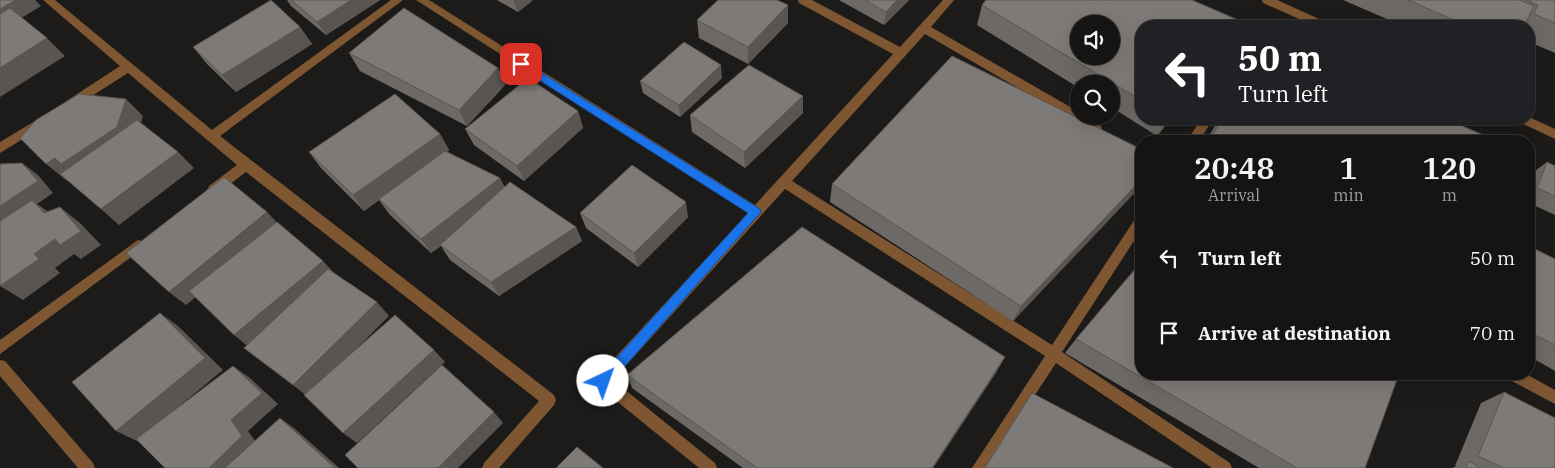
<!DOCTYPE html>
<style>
:root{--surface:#161413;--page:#1f1d1c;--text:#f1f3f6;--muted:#9e9ea0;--line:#353333}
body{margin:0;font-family:"IBM Plex Serif",serif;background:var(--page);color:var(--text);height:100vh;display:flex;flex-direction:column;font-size:19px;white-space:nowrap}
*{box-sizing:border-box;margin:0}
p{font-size:16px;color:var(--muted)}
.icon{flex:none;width:28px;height:28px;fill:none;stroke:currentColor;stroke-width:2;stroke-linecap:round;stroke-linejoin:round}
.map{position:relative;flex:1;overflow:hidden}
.sheet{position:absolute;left:1135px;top:135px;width:400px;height:245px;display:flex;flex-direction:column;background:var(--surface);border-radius:20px;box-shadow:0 5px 20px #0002,0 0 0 1px var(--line)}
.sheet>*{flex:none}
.top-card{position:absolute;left:1135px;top:20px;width:400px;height:105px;border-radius:20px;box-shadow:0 5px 20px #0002,0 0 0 1px var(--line);background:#202124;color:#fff;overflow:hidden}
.buttons{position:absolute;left:1070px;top:15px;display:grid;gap:10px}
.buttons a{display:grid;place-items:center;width:50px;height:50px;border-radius:50%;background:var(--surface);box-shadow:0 5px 20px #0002,0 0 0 1px var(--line);font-size:25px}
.pin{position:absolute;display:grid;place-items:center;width:42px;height:42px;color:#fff;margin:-21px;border-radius:10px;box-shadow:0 2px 8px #0006}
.me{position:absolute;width:55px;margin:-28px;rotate:42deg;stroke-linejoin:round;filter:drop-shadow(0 0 4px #0008)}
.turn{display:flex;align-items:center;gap:18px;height:105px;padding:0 20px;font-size:22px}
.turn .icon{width:65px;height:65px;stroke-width:2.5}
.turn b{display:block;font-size:35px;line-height:42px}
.eta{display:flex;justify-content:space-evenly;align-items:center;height:85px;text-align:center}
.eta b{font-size:30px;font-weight:600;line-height:35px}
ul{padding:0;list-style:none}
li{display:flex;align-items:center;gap:15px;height:75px;padding:0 20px}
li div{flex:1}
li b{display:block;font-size:19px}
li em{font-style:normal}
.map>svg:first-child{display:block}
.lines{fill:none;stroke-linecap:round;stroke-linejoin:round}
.minor{fill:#7e5632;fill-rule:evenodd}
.wall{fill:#6c6966}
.shaded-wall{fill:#585553}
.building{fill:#7d7a77;stroke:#585553;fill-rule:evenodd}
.route{fill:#1a73e8;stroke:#114b97}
</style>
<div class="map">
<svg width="1555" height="468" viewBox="0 0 1555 468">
<rect width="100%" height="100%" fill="#1d1b19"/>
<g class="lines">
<!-- minor -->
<g class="minor">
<polygon points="43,0 55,0 212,130 391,0 403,0 220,136 554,395 556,400 554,405 499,468 482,468 484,463 539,401 246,172 217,194 209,194 207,190 209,186 237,165 128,73 76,106 68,106 66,103 68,100 120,66"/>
<path d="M416,0H429L755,205L893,54L799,3L798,0H812L900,47L943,0H954L931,27L1079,112V116C1087,116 1098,121 1102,128L1100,131H1092L925,34L792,181L1052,345L1137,216L1141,215V230L1062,352L1230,463L1232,468H1212L1056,363L987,468H972L1045,356L785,189L613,380L715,463L717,468H699L598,386L596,381L598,376L748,213Z"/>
<polygon points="1262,0 1277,0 1328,23 1329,26 1315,26 1263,3"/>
<polygon points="1529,117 1555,129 1555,139 1519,122 1517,119 1529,119"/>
<polygon points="40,118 44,120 46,123 44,126 0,153 0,142"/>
<polygon points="1201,119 1213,119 1199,141 1187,141"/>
<polygon points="138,240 142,241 144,245 142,249 0,354 0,340"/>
<polygon points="0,360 5,361 93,463 95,468 78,468 0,376"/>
<polygon points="1506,374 1526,374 1555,390 1555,404 1508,379"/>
</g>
</g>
<!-- wall -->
<g class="wall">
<polygon points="287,0 380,0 326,35 291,6"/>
<polygon points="497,0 533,0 518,12"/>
<polygon points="839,0 909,0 884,25"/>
<polygon points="1343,0 1555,0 1555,53 1529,42 1529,26 1403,26"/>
<polygon points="982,5 1245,23 1243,26 1141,26 1141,119 1171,119 1157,136 1111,107 1111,84 1079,84 1079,88 977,25"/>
<polygon points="697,20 788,23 748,64 699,38"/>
<polygon points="300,27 312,44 236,92 207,64 193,47"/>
<polygon points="349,53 498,68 505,85 467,126 360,71"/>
<polygon points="722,78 680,117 643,93 640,81"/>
<polygon points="578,111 583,128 524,181 474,145 465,129"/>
<polygon points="803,113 745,168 692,132 690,115"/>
<polygon points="1219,119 1446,119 1497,141 1206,141"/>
<polygon points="440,134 449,150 447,152 504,186 576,227 582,241 499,296 450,260 441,246 431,253 390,215 379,200 364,211 321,168 309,152"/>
<polygon points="1141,149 1141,186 1013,321 830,202 832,184"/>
<polygon points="1547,162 1555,166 1555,215 1529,203 1529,181 1531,174"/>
<polygon points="580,213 688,217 638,267 586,228"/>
<polygon points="1529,246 1555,259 1555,371 1529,356"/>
<polygon points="1076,339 1365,468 1259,468 1065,353"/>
<polygon points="997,371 933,468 743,468 632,388 627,375"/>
<polygon points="1504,392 1555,468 1452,468 1457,466 1455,466 1481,403"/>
<polygon points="1032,393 1173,468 984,468 1023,406"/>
</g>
<!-- shaded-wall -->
<g class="shaded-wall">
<polygon points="16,0 35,0 41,6 0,31 0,9"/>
<polygon points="351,0 380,0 326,35 317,22"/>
<polygon points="513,0 533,0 518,12"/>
<polygon points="897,0 909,0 884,25 886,12"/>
<polygon points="788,5 788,23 748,64 748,47"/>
<polygon points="300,27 312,44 236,92 222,75"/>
<polygon points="47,38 65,56 0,97 0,68"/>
<polygon points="721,65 722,78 680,117 679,105"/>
<polygon points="498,68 505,85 467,126 459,110"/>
<polygon points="803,96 803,113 745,168 744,152"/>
<polygon points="126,99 143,116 135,143 74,174 66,180 46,164"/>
<polygon points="578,111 583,128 524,181 517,166"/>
<polygon points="1168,119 1171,119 1157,136"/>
<polygon points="440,134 449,150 364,211 353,195"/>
<polygon points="178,152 194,168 119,225 101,209"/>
<polygon points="22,163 38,175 53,193 37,204 53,215 0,228 0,206"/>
<polygon points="500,178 508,193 431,253 421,239"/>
<polygon points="1141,180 1141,186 1013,321 1021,306"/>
<polygon points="686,202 688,217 638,267 634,253"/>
<polygon points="60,207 80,223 101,245 81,259 74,254 55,268 60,273 23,300 0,286 34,254"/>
<polygon points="267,212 281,227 186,305 169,292"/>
<polygon points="576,227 582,241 499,296 491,282"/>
<polygon points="323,261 336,275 250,348 234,335"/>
<polygon points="377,302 389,316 308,397 293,385"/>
<polygon points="160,313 178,326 223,370 137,441 116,431"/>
<polygon points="434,350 445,362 357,443 343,433"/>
<polygon points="1005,357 997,371 933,468 932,468"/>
<polygon points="233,366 250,378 278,404 248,431 259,446 237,468 209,468 231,420"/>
<polygon points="494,412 503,423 458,468 438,468"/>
<polygon points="280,418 295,429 339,468 335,468"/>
</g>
<!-- building -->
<g class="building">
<polygon points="0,0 16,0 0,9"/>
<polygon points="271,0 300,27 222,75 193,47"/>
<polygon points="291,0 351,0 317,22"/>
<polygon points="718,0 777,0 788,5 748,47 697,20"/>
<polygon points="865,0 897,0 886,12"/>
<path d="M986,0H1192L1245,23L1242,26H1141V100L982,5ZM1079,24H1111V56H1079Z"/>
<polygon points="1408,0 1519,0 1534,6 1524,26 1468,26"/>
<polygon points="1526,0 1555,0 1555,23 1534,14 1538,5"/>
<polygon points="10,8 47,38 0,68 0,14"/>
<polygon points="404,8 498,68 459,110 349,53"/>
<polygon points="684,42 721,65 679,105 640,81"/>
<polygon points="952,56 1141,149 1141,180 1021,306 832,184"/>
<polygon points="749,65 803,96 744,152 690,115"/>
<polygon points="528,78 578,111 517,166 465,129"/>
<polygon points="79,94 126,99 117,127 61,164 55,158 46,164 20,138 36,120"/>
<polygon points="395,94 440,134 353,195 309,152"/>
<polygon points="1222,119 1446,119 1497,141 1209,141"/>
<polygon points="137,120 178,152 101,209 60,174"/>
<polygon points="445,151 500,178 421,239 379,199"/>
<polygon points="1547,162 1555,166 1555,196 1537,188"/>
<polygon points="22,163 38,181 0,206 0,164"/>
<polygon points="632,165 686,202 634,253 580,213"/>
<polygon points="224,177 267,212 169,292 126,253"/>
<polygon points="510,182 576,227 491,282 440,245"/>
<polygon points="32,200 44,213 60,207 81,231 60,245 55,239 34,254 39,259 0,286 0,221"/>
<polygon points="277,222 323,261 234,335 189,291"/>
<polygon points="802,227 1005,357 932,468 757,468 627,375"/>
<polygon points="1529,246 1555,259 1555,345 1529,332"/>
<polygon points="1141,262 1141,374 1399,374 1365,468 1297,468 1076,339"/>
<polygon points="328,269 377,302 293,385 244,348"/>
<polygon points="160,313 205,358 116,431 72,382"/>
<polygon points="395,315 434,350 343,433 304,395"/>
<polygon points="442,365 494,412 438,468 358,468 345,455"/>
<polygon points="233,366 262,393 231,420 242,436 209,468 165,468 136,439"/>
<polygon points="1504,392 1555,418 1555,468 1504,468 1478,456"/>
<polygon points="1032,393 1173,468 985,468"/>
<polygon points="280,418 335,468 225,468"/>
<polygon points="577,447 603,468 556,468"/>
<polygon points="1469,461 1480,468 1466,468"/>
</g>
<!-- route -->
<polygon class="route" points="521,60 760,209 761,212 608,385 603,387 599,385 597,381 599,377 748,213 517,66 516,64"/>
</svg>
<div class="buttons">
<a><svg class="icon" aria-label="sound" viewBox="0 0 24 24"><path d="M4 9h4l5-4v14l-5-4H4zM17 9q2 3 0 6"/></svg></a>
<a><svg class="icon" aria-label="search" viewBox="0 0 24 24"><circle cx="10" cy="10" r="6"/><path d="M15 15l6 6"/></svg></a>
</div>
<div class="pin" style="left:521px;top:64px;background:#d93025"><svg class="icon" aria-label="arrive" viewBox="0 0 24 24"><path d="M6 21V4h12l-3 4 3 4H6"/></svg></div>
<svg class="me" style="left:603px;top:381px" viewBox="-20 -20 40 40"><circle r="19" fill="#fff"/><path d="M0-13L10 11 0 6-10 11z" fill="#1a73e8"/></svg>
<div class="top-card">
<div class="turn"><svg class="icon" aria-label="left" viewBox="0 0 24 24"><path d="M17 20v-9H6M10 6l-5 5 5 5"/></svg><div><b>50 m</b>Turn left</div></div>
</div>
<section class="sheet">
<div class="eta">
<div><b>20:48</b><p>Arrival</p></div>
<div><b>1</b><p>min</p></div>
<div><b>120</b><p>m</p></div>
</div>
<ul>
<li><svg class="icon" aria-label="left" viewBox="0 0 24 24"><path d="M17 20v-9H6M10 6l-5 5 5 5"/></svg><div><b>Turn left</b></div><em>50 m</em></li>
<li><svg class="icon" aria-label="arrive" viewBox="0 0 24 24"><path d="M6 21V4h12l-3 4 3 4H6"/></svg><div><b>Arrive at destination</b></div><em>70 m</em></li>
</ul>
</section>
</div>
